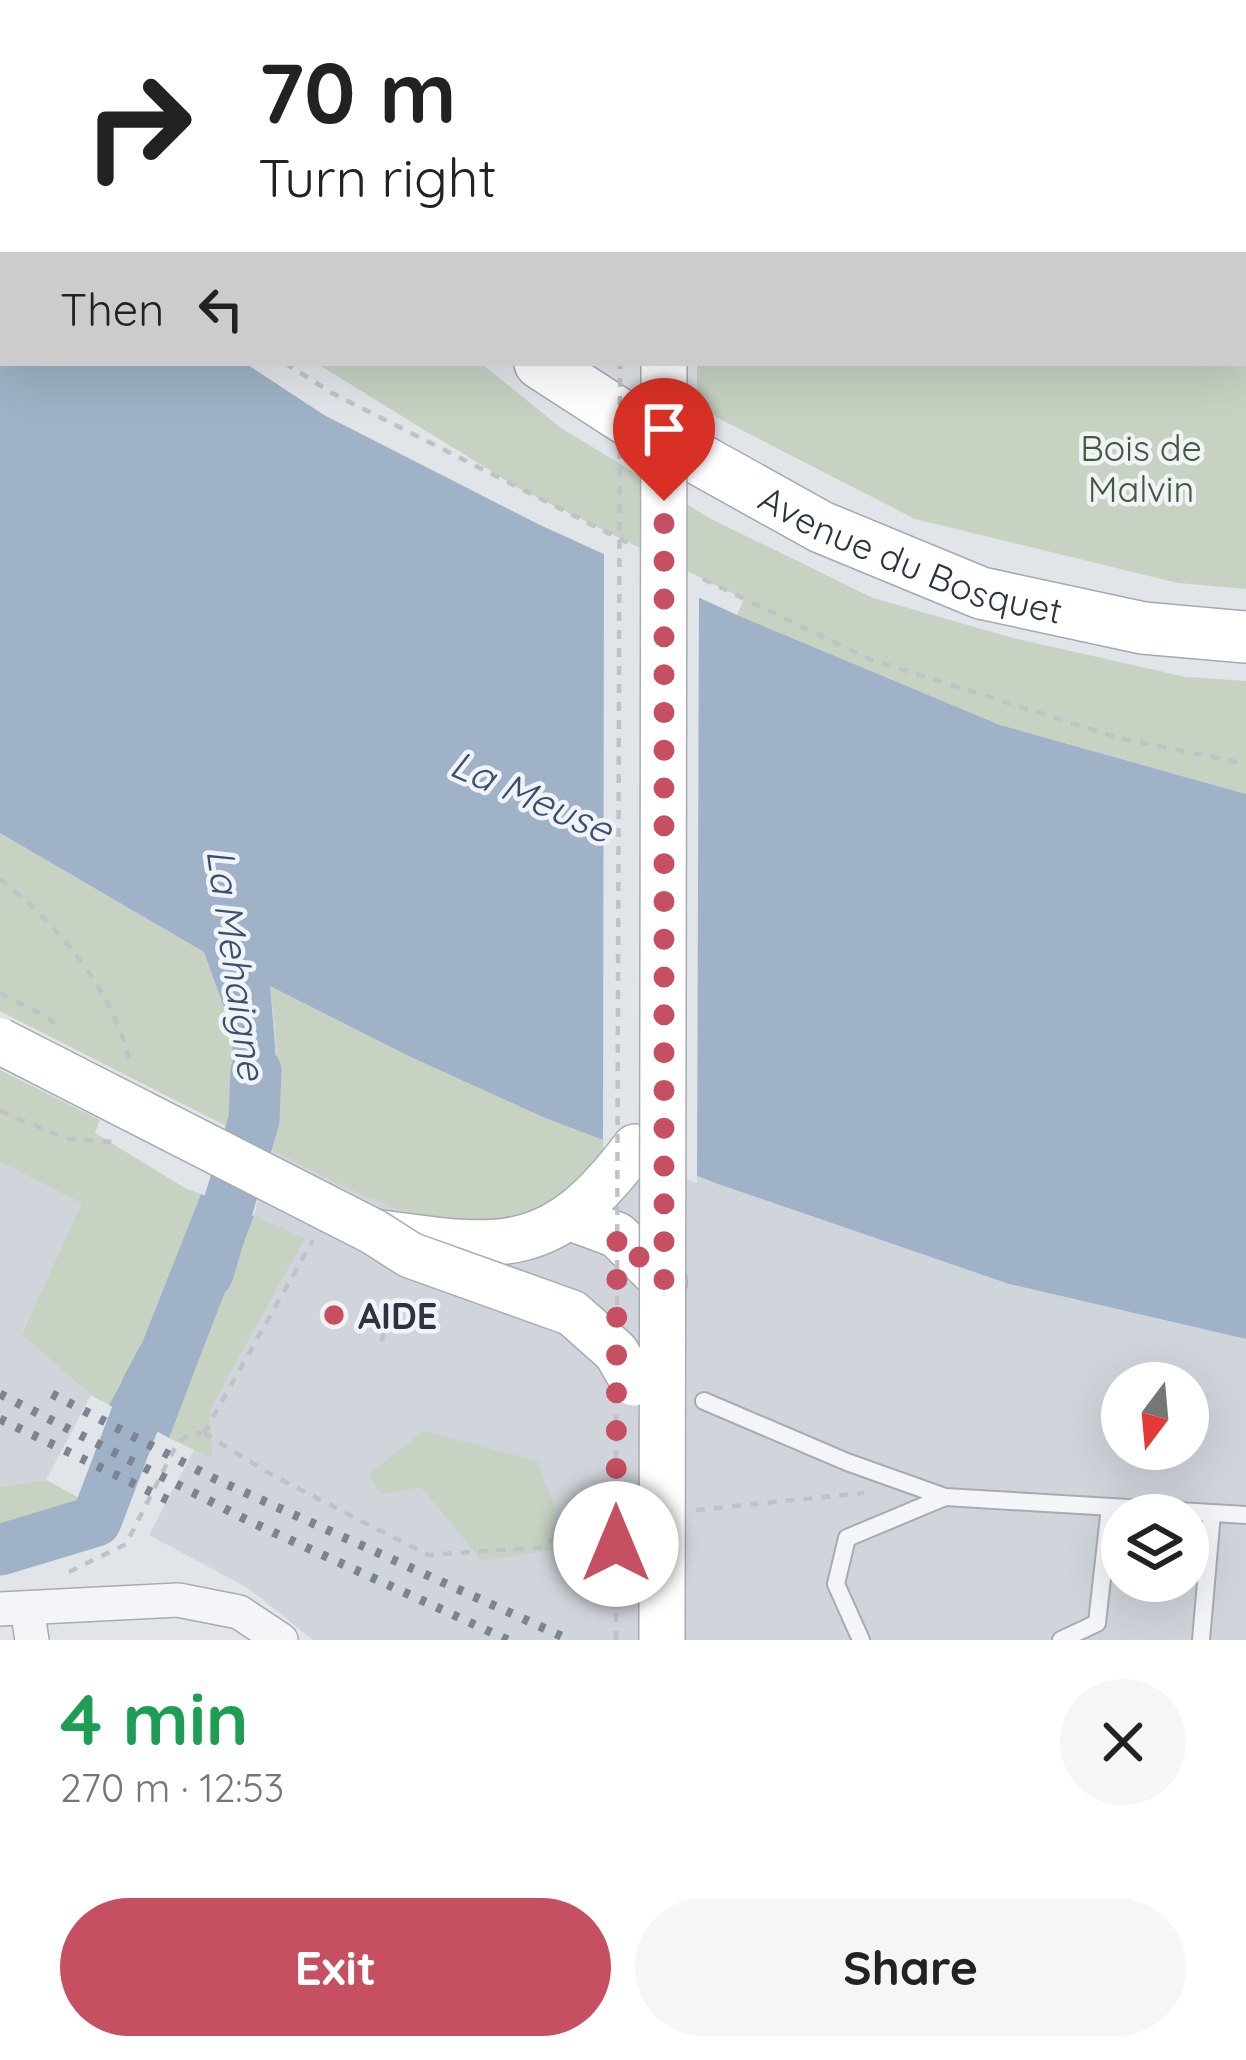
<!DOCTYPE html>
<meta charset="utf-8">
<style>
:root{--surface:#fff;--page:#f6f6f6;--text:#222;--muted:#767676;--accent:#c64f61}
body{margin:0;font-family:Quicksand,sans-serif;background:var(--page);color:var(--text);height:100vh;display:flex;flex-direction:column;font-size:45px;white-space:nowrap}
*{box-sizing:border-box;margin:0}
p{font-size:39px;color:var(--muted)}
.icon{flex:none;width:66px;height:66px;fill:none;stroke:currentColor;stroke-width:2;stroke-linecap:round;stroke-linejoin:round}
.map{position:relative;height:1640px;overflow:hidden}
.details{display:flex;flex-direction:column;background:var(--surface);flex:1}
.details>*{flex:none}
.guide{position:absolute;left:0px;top:0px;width:1248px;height:366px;box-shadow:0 12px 48px #0002;background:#fff;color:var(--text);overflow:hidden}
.needle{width:78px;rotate:196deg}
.buttons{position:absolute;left:1101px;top:1362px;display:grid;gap:24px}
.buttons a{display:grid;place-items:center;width:108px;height:108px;border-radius:50%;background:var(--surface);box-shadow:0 12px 48px #0002;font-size:60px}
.pin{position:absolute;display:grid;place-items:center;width:102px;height:102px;color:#fff;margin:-123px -51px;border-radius:50% 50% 50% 0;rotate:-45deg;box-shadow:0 0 12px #0007}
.pin .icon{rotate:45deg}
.me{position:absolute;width:132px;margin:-66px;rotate:0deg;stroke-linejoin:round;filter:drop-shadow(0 0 9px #0008)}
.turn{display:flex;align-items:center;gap:42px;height:252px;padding:0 60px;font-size:54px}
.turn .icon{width:156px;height:156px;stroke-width:2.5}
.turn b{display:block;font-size:84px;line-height:102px}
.then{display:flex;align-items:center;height:114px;padding:0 60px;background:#0003;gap:24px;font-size:45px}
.round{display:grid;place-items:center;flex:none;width:126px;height:126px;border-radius:63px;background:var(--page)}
.head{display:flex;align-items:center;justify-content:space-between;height:204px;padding:0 60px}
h1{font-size:72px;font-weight:700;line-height:90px;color:#1e9e55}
.button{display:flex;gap:24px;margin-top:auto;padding:24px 60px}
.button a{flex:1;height:138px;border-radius:72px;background:var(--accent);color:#fff;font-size:48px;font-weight:700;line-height:138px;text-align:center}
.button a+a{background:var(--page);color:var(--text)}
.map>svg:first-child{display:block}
.built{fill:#d0d4db;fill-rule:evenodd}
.green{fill:#c7d2c3}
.water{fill:#9fb2c7}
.pier{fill:#e1e4e9}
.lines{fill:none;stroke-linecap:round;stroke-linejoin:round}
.river{stroke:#9fb2c7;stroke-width:51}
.lane-casing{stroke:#a7abb3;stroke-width:20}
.street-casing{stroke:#a7abb3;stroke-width:36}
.secondary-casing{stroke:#a7abb3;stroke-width:48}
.primary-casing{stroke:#a1a9b4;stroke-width:54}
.path{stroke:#c0c2c8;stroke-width:4.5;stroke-dasharray:9 9;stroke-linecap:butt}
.lane{stroke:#f4f5f8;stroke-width:16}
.street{stroke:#f4f5f8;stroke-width:33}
.secondary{stroke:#fff;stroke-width:45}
.primary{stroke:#fff;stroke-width:51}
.rail{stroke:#7c8492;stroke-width:9;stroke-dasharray:6 12;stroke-linecap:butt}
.secondary-bridge-casing{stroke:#a7abb3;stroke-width:48;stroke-linecap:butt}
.path-bridge{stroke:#c0c2c8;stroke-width:4.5;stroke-dasharray:9 9;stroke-linecap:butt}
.secondary-bridge{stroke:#fff;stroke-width:45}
.route{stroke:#c64f61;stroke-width:21;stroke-dasharray:0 37.8}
.poi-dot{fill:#c64f61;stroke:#f1f3f7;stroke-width:4.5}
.labels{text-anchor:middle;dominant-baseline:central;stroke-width:9;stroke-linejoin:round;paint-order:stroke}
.park-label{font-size:36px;fill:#3f5b39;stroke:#f1f3f7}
.street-label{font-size:36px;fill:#2b3240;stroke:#f1f3f7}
.poi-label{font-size:36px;font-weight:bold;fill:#2b3240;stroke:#f1f3f7;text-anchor:start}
.water-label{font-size:39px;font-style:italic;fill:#375171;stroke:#f1f3f7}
</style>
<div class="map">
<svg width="1246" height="1640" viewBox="0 0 1246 1640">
<rect width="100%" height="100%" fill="#e1e4e9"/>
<!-- built -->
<g class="built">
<path d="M269,985L543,1117L718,1184L1009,1284L1246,1339V1640H313L248,1588L149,1535L194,1450L169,1438L254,1216L269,1148L277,1103ZM1122,1383H1188V1449H1122ZM1122,1515H1188V1581H1122Z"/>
<polygon points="0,1162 83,1203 22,1333 91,1395 46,1480 0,1487"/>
</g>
<!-- green -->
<g class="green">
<polygon points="995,0 1246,0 1246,589 1178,583 915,519 697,407 697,363 1245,363 1245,3 993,3"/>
<polygon points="316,363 481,363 561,428 711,519 873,598 1013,638 1186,677 1246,681 1246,794 1000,725 737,615 744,599 520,489"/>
<polygon points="0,833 204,952 229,1021 235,1071 228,1127 0,1011"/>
<path d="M269,985L411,1057L604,1141C602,1166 587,1175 568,1190C473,1266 358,1193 269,1148C279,1092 281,1040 269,985Z"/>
<polygon points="0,1070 100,1120 95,1133 185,1188 201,1194 138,1353 109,1405 91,1395 22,1334 82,1203 0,1162"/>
<polygon points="254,1216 305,1238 210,1409 212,1458 169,1438"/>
<polygon points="424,1431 537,1461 570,1547 482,1561 421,1487 381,1494 369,1474"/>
<polygon points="46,1480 102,1510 96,1521 0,1550 0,1487"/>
</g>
<!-- water -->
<g class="water">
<path d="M0,190L3,363H245L324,415L538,524L737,615L1000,725L1246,794V1339L1009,1284L718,1184L543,1117L411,1057L270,986C275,1049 281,1082 269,1148L228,1127L235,1071L229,1021L204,952L0,833Z"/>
<polygon points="201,1194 254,1216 169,1438 109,1405 138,1353"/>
</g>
<!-- pier -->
<polygon class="pier" points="604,547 699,591 697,1183 603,1147"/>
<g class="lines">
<!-- river -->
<g class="river">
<polyline points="208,1273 254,1120 256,1071"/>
<polyline points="0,1550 96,1521 147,1387 162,1359"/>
</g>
<defs>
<g id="lane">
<polyline points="704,1401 847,1462 945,1497"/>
<polyline points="861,1640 836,1584 847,1538 945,1497 1246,1515"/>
<polyline points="1061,1640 1097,1623 1110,1507"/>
<polyline points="1201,1640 1212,1513"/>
</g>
<g id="street">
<polyline points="27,1608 32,1640"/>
<polyline points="0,1609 178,1600 239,1612 281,1640"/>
</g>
<g id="secondary">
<polyline points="617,0 617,3"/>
<polyline points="571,1218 617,1235 664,1282"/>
<path d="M375,1232C501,1250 552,1259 635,1147"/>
</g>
<g id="primary">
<polyline points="220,0 221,3"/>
<path id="s1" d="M540,363L625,418L821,527L981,593L1143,628L1246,637"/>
</g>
</defs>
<!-- lane casing -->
<use href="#lane" class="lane-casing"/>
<!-- street casing -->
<use href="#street" class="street-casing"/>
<!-- secondary casing -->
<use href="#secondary" class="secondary-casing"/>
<!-- primary casing -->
<use href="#primary" class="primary-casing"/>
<!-- path -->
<g class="path">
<polyline points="664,0 665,3"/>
<polyline points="0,162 3,164"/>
<polyline points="285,363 332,393 628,543"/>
<polyline points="703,579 869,659 1119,738 1246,764"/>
<path d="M0,879C58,925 116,993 131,1067"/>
<polyline points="0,993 49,1018 56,1026"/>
<polyline points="0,1111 68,1139 112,1142"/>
<polyline points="381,1341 402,1291"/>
<polyline points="204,1433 272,1475 428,1555 543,1547 573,1522 625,1517"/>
<polyline points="204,1433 313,1240"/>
<polyline points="696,1510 864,1493"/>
<polyline points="69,1572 126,1544 178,1442 191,1434 202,1433"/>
</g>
<!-- lane -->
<use href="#lane" class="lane"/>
<!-- street -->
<use href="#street" class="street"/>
<!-- secondary -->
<use href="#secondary" class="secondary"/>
<!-- primary -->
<use href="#primary" class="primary"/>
<!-- rail -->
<g class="rail">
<polyline points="0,1394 249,1521 508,1640"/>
<polyline points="52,1394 213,1478 570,1640"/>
<polyline points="0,1419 178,1505"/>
</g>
<defs>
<g id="secondary-bridge">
<polyline points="0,1041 374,1232 410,1255 572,1313 616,1352 634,1383"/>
<polyline points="662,1640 664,363"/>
</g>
</defs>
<!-- secondary-bridge casing -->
<use href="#secondary-bridge" class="secondary-bridge-casing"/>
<!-- path-bridge -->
<g class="path-bridge">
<polyline points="617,1305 620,363"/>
<polyline points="616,1640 616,1413"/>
</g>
<!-- secondary-bridge -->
<use href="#secondary-bridge" class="secondary-bridge"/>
</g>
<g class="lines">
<!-- route -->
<polyline class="route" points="616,1544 617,1235 664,1282 664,501"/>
</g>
<!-- markers -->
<circle class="poi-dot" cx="334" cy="1315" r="12"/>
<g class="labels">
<!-- park labels -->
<g class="park-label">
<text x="1141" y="447">Bois de<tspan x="1141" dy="41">Malvin</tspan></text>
</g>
<!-- street labels -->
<g class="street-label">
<text stroke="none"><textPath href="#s1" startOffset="420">Avenue du Bosquet</textPath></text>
</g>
<!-- poi labels -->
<g class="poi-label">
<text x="358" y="1315">AIDE</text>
</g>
<!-- water labels -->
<g class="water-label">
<text transform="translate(532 796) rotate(24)">La Meuse</text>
<text transform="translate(237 964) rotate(82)">La Mehaigne</text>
</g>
</g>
</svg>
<div class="buttons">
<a><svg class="needle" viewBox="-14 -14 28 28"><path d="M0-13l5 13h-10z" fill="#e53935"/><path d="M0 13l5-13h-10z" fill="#767676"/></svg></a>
<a><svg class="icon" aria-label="layers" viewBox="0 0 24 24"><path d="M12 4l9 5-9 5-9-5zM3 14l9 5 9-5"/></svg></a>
</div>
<div class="pin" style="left:664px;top:501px;background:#d93025"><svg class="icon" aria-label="arrive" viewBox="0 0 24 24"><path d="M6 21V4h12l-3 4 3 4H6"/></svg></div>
<svg class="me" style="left:616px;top:1544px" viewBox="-20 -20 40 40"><circle r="19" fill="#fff"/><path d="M0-13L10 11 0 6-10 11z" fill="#c64f61"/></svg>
<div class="guide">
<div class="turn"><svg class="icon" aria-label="right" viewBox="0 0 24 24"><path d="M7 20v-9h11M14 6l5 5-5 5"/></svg><div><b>70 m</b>Turn right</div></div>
<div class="then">Then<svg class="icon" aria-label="left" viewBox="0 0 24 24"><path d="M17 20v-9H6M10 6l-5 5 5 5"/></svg></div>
</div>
</div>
<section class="details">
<div class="head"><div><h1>4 min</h1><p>270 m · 12:53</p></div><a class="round"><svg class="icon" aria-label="close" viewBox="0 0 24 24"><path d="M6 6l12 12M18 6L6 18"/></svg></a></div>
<div class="button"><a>Exit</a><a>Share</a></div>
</section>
